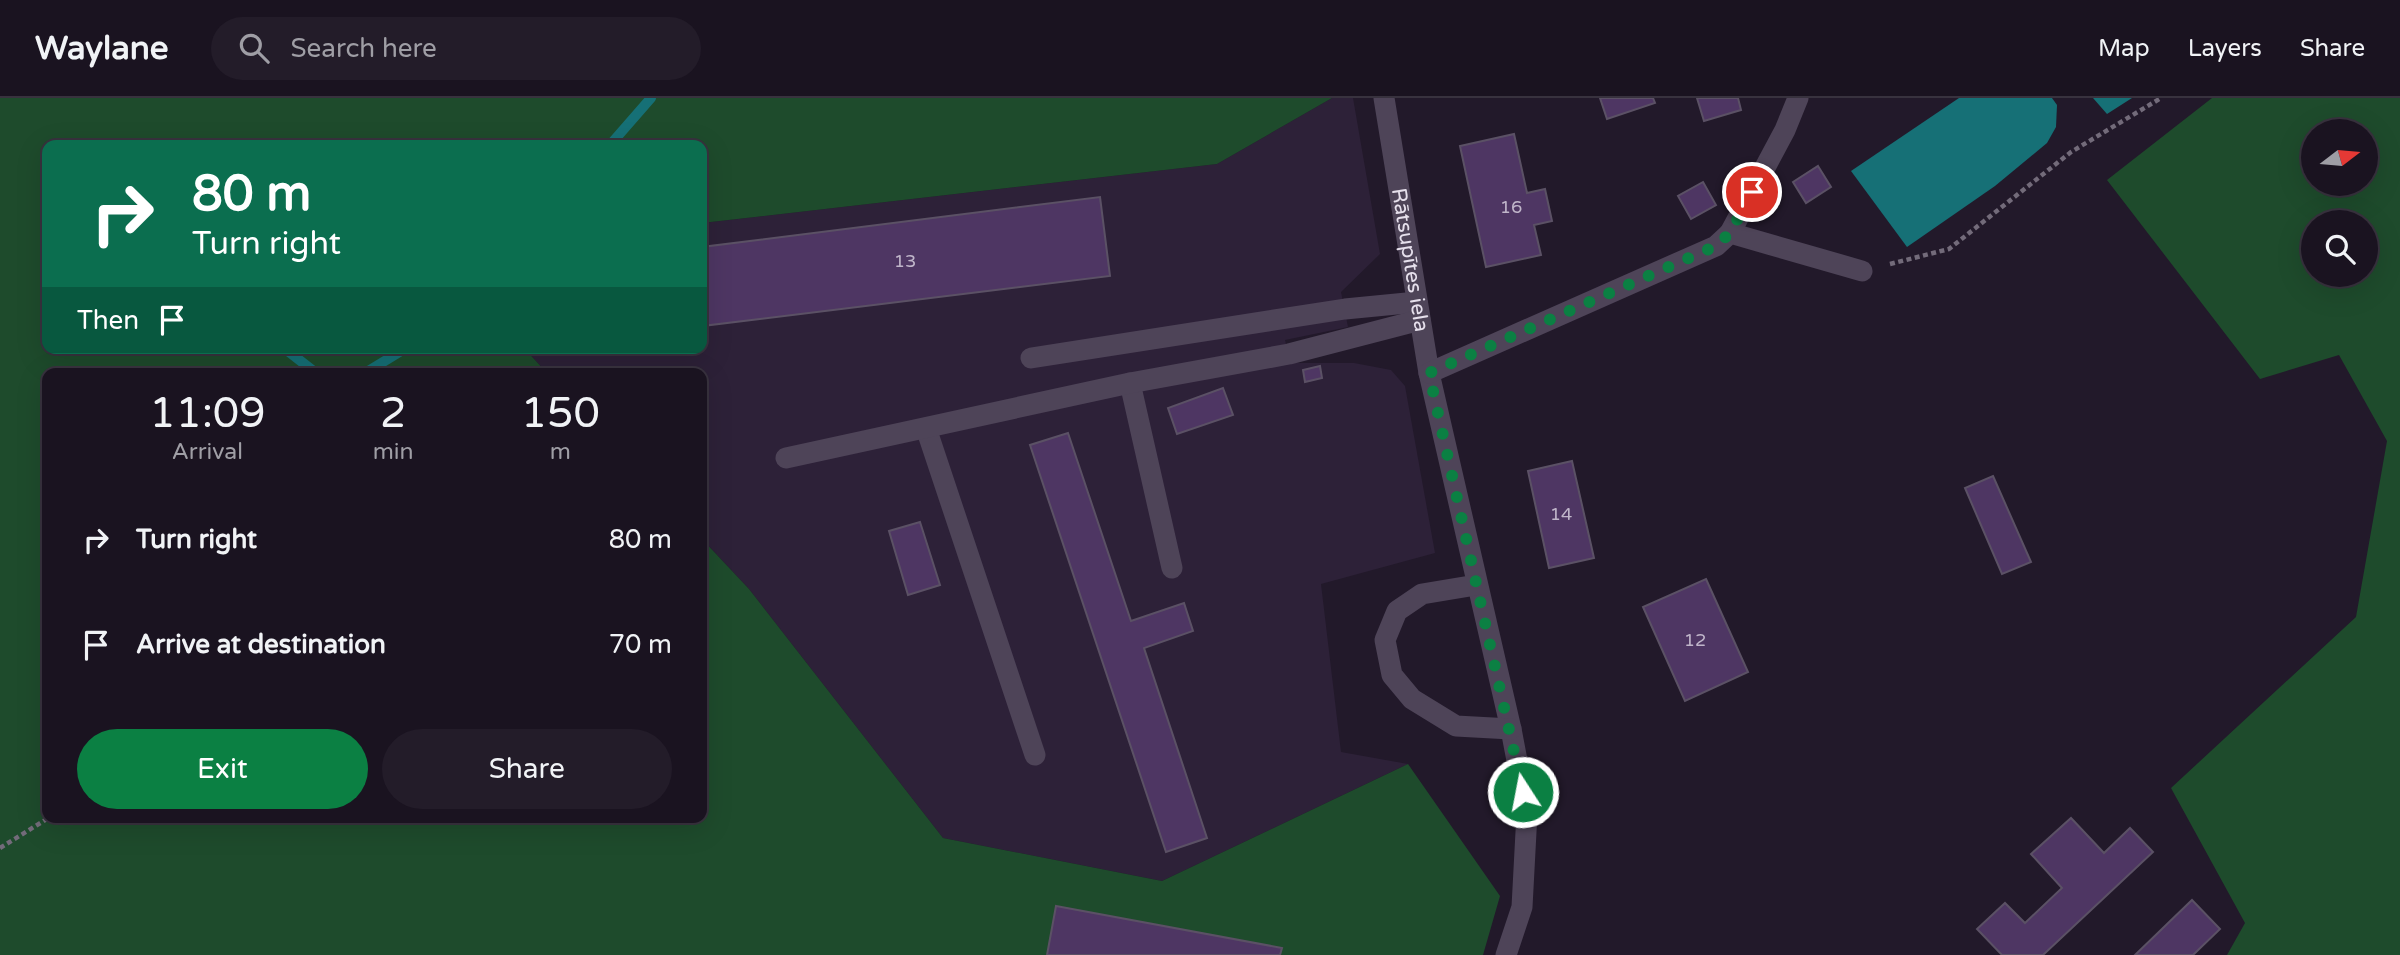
<!DOCTYPE html>
<meta charset="utf-8">
<style>
:root{--surface:#1a1320;--page:#231c29;--text:#f1f3f6;--muted:#9f9ea5;--line:#38323e;--accent:#0b8043}
body{margin:0;font-family:"Varela Round",sans-serif;background:var(--page);color:var(--text);height:100vh;display:flex;flex-direction:column;font-size:26px;white-space:nowrap}
*{box-sizing:border-box;margin:0}
p{font-size:23px;color:var(--muted)}
.icon{flex:none;width:38px;height:38px;fill:none;stroke:currentColor;stroke-width:2;stroke-linecap:round;stroke-linejoin:round}
.map{position:relative;flex:1;overflow:hidden}
.details{position:absolute;left:42px;top:270px;width:665px;height:455px;display:flex;flex-direction:column;background:var(--surface);border-radius:14px;box-shadow:0 7px 28px #0002,0 0 0 2px var(--line)}
.details>*{flex:none}
.hud{position:absolute;left:42px;top:42px;width:665px;height:214px;border-radius:14px;box-shadow:0 7px 28px #0002,0 0 0 2px var(--line);background:#0b6e4f;color:#fff;overflow:hidden}
.needle{width:46px;rotate:74deg}
.buttons{position:absolute;left:2301px;top:21px;display:grid;gap:14px}
.buttons a{display:grid;place-items:center;width:77px;height:77px;border-radius:50%;background:var(--surface);box-shadow:0 7px 28px #0002,0 0 0 2px var(--line);font-size:35px}
.pin{position:absolute;display:grid;place-items:center;width:60px;height:60px;color:#fff;margin:-30px;border:4px solid #fff;border-radius:50%;box-shadow:0 2px 7px #0007}
.me{position:absolute;width:77px;margin:-38px;rotate:349deg;stroke-linejoin:round;filter:drop-shadow(0 0 5px #0008)}
.turn{display:flex;align-items:center;gap:24px;height:147px;padding:0 35px;font-size:32px}
.turn .icon{width:91px;height:91px;stroke-width:2.5}
.turn b{display:block;font-size:49px;line-height:60px}
.then{display:flex;align-items:center;height:66px;padding:0 35px;background:#0003;gap:14px;font-size:26px}
.eta{display:flex;justify-content:space-evenly;align-items:center;height:119px;text-align:center}
.eta b{font-size:42px;font-weight:600;line-height:49px}
.primary-button{display:flex;gap:14px;margin-top:auto;padding:14px 35px}
.primary-button a{flex:1;height:80px;border-radius:42px;background:var(--accent);color:#fff;font-size:28px;font-weight:600;line-height:80px;text-align:center}
.primary-button a+a{background:var(--page);color:var(--text)}
ul{padding:0;list-style:none}
li{display:flex;align-items:center;gap:21px;height:105px;padding:0 35px}
li div{flex:1}
li b{display:block;font-size:26px}
li em{font-style:normal}
header{display:flex;align-items:center;gap:42px;box-sizing:border-box;height:98px;padding:0 35px;background:var(--surface);border-bottom:2px solid var(--line)}
header strong{font-size:33px}
nav{display:flex;gap:38px;margin-inline-start:auto;font-size:24px}
.search{width:490px;height:63px;background:var(--page);display:flex;align-items:center;gap:18px;box-sizing:border-box;padding:0 24px;border-radius:38px;color:var(--muted);font-size:26px}
.map>svg:first-child{display:block}
.built{fill:#2d2138}
.green{fill:#1e4b2c;fill-rule:evenodd}
.water{fill:#167076}
.lines{fill:none;stroke-linecap:round;stroke-linejoin:round}
.stream{stroke:#167076;stroke-width:10}
.building{fill:#4e3663;stroke:#5b5165;stroke-width:2}
.path{stroke:#736b7a;stroke-width:4.5;stroke-dasharray:5 3.5;stroke-linecap:butt}
.minor{stroke:#4e4458;stroke-width:21}
.route{stroke:#0b8043;stroke-width:12;stroke-dasharray:0 21.6}
.labels{text-anchor:middle;dominant-baseline:central;stroke-width:6;stroke-linejoin:round;paint-order:stroke}
.number-label{font-size:18px;fill:#c0b6ca}
.street-label{font-size:21px;fill:#e6e0ec;stroke:#191020}
</style>
<header>
<strong>Waylane</strong>
<div class="search"><svg class="icon" aria-label="search" viewBox="0 0 24 24"><circle cx="10" cy="10" r="6"/><path d="M15 15l6 6"/></svg>Search here</div>
<nav><a>Map</a><a>Layers</a><a>Share</a></nav>
</header>
<div class="map">
<svg width="2400" height="857" viewBox="0 0 2400 857">
<rect width="100%" height="100%" fill="#22192a"/>
<!-- built -->
<polygon class="built" points="1332,0 1353,0 1380,156 1341,194 1348,229 1285,242 1291,265 1354,265 1391,272 1405,288 1435,455 1321,486 1341,654 1408,666 1162,783 943,740 749,491 702,441 702,275 547,275 524,250 702,250 702,125 1217,66"/>
<!-- green -->
<g class="green">
<polygon points="0,0 1332,0 1217,66 702,125 702,47 47,47 47,250 524,250 547,275 47,275 47,719 702,719 702,441 749,491 943,740 1162,783 1408,666 1500,798 1483,857 0,857"/>
<path d="M2212,0H2400V857H2227L2245,825L2171,690L2356,519L2387,343L2339,257L2260,281L2107,82ZM2314,33H2366V86H2314ZM2366,124V177H2314V124Z"/>
</g>
<!-- water -->
<g class="water">
<polygon points="1959,0 2052,0 2057,7 2056,29 2047,45 1995,88 1907,149 1851,73"/>
<polygon points="2093,0 2132,0 2107,16"/>
</g>
<g class="lines">
<!-- stream -->
<g class="stream">
<polyline points="610,47 651,0"/>
<polyline points="284,250 316,275"/>
<polyline points="365,275 406,250"/>
</g>
</g>
<!-- building -->
<g class="building">
<polygon points="1600,0 1653,0 1655,5 1607,21"/>
<polygon points="1697,0 1738,0 1741,12 1704,23"/>
<polygon points="1514,36 1527,95 1545,91 1552,123 1534,127 1541,157 1486,169 1460,48"/>
<polygon points="1818,68 1831,89 1806,105 1793,84"/>
<polygon points="1703,84 1716,107 1691,121 1678,98"/>
<polygon points="1100,99 1110,178 702,228 702,149"/>
<polygon points="1320,268 1322,280 1305,284 1303,272"/>
<polygon points="1223,290 1233,317 1177,336 1168,310"/>
<polygon points="1068,335 1131,523 1184,505 1193,533 1144,550 1207,740 1166,754 1030,347"/>
<polygon points="1572,363 1594,460 1549,470 1528,373"/>
<polygon points="1993,378 2031,464 2002,476 1965,390"/>
<polygon points="920,424 940,487 908,497 889,433"/>
<polygon points="1706,481 1748,574 1685,603 1643,509"/>
<polygon points="2071,720 2104,755 2130,730 2153,754 2043,857 2002,857 1977,831 2005,805 2025,825 2062,790 2031,756"/>
<polygon points="2192,802 2220,831 2193,857 2135,857"/>
<polygon points="1056,808 1282,850 1280,857 1047,857"/>
</g>
<g class="lines">
<!-- path -->
<g class="path">
<polyline points="1890,166 1949,151 2071,54 2161,0"/>
<polyline points="0,750 50,719"/>
</g>
<!-- minor -->
<g class="minor">
<path id="s1" d="M1384,0L1429,275L1511,631L1527,715L1522,809L1506,857"/>
<polyline points="1730,135 1785,32 1798,0"/>
<polyline points="1031,260 1345,211 1417,204"/>
<polyline points="1429,275 1716,148 1730,135 1862,173"/>
<polyline points="1130,285 1172,470"/>
<polyline points="926,330 1035,657"/>
<polyline points="786,360 1130,285 1289,256 1420,222"/>
<polyline points="1476,487 1422,496 1397,513 1385,542 1392,577 1412,601 1456,628 1511,631"/>
</g>
</g>
<g class="lines">
<!-- route -->
<polyline class="route" points="1523,694 1429,275 1716,148 1730,135 1752,94"/>
</g>
<g class="labels">
<!-- number labels -->
<g class="number-label">
<text x="1511" y="109">16</text>
<text x="905" y="163">13</text>
<text x="1561" y="416">14</text>
<text x="1695" y="542">12</text>
</g>
<!-- street labels -->
<g class="street-label">
<text stroke="none"><textPath href="#s1" startOffset="164">Rātsupītes iela</textPath></text>
</g>
</g>
</svg>
<div class="buttons">
<a><svg class="needle" viewBox="-14 -14 28 28"><path d="M0-13l5 13h-10z" fill="#e53935"/><path d="M0 13l5-13h-10z" fill="#9f9ea5"/></svg></a>
<a><svg class="icon" aria-label="search" viewBox="0 0 24 24"><circle cx="10" cy="10" r="6"/><path d="M15 15l6 6"/></svg></a>
</div>
<div class="pin" style="left:1752px;top:94px;background:#d93025"><svg class="icon" aria-label="arrive" viewBox="0 0 24 24"><path d="M6 21V4h12l-3 4 3 4H6"/></svg></div>
<svg class="me" style="left:1523px;top:694px" viewBox="-20 -20 40 40"><circle r="17" fill="#0b8043" stroke="#fff" stroke-width="3"/><path d="M0-11L8 9 0 5-8 9z" fill="#fff"/></svg>
<div class="hud">
<div class="turn"><svg class="icon" aria-label="right" viewBox="0 0 24 24"><path d="M7 20v-9h11M14 6l5 5-5 5"/></svg><div><b>80 m</b>Turn right</div></div>
<div class="then">Then<svg class="icon" aria-label="arrive" viewBox="0 0 24 24"><path d="M6 21V4h12l-3 4 3 4H6"/></svg></div>
</div>
<section class="details">
<div class="eta">
<div><b>11:09</b><p>Arrival</p></div>
<div><b>2</b><p>min</p></div>
<div><b>150</b><p>m</p></div>
</div>
<ul>
<li><svg class="icon" aria-label="right" viewBox="0 0 24 24"><path d="M7 20v-9h11M14 6l5 5-5 5"/></svg><div><b>Turn right</b></div><em>80 m</em></li>
<li><svg class="icon" aria-label="arrive" viewBox="0 0 24 24"><path d="M6 21V4h12l-3 4 3 4H6"/></svg><div><b>Arrive at destination</b></div><em>70 m</em></li>
</ul>
<div class="primary-button"><a>Exit</a><a>Share</a></div>
</section>
</div>
